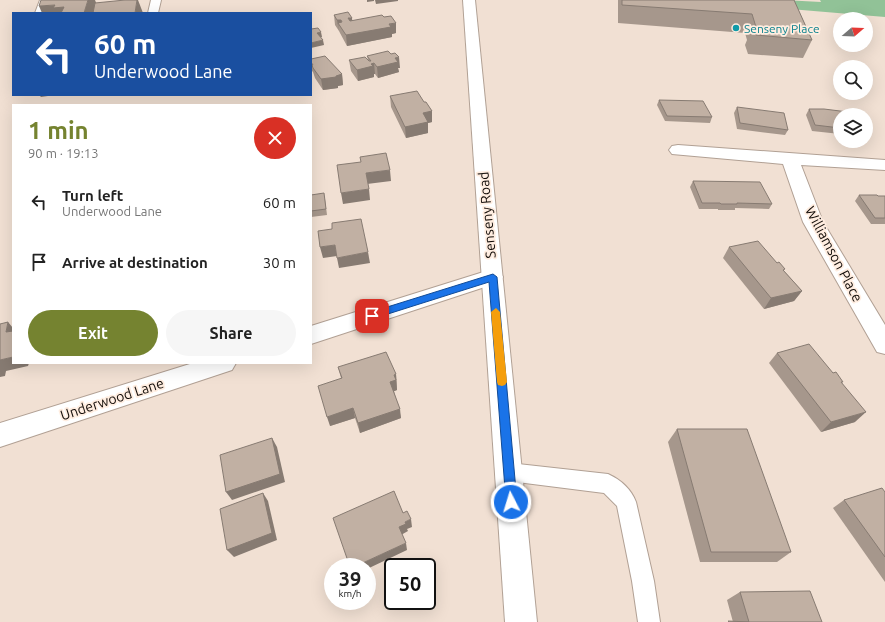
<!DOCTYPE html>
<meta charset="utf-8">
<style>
:root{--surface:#fff;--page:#f6f6f6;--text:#222;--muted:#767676;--accent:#758330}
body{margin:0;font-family:Ubuntu,sans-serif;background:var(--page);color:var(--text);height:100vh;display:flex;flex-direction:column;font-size:15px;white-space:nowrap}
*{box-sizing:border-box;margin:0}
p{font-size:13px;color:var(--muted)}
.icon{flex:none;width:22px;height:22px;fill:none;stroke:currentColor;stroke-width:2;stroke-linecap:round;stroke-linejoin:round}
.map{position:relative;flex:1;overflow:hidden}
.panel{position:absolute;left:12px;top:104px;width:300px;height:260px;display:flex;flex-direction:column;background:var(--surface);border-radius:0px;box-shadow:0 4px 16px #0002}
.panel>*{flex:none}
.guide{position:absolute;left:12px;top:12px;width:300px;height:84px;border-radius:0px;box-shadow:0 4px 16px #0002;background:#1a4fa0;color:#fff;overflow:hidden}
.needle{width:26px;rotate:71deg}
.fabs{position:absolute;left:833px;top:12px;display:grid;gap:8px}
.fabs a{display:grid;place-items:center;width:40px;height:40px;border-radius:50%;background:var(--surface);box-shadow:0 4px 16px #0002;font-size:20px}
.speed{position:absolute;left:324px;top:558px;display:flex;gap:8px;font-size:20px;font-weight:700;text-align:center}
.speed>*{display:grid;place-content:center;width:52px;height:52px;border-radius:50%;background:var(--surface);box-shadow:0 4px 16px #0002;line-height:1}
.speed small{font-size:10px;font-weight:400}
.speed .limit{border:2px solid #111;border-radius:6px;background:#fff;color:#111}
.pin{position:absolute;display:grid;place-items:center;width:34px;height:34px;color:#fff;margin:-17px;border-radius:8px;box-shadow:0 2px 6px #0006}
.me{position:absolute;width:44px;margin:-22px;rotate:355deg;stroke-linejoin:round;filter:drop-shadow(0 0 3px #0008)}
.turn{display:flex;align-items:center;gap:14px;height:84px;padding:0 16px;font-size:18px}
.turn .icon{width:52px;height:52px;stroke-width:2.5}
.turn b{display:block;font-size:28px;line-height:34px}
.round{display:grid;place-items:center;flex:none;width:42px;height:42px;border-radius:21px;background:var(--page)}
.head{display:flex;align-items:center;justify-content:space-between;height:68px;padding:0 16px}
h1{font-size:24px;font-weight:700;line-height:30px;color:var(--accent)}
.button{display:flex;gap:8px;margin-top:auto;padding:8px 16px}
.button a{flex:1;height:46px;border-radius:24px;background:var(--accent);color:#fff;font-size:16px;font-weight:700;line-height:46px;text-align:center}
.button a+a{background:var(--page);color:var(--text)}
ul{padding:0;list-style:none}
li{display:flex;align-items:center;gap:12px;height:60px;padding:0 16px}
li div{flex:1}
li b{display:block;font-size:15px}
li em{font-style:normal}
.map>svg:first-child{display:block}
.forest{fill:#91c297}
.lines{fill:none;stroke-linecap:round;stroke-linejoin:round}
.service-casing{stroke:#b1a094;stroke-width:2}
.minor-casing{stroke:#b1a094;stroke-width:2}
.secondary-casing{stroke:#b1a094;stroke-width:2}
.service{fill:#fff;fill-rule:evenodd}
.minor{fill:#fff;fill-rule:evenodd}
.secondary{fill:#fff;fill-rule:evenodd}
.wall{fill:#a6978c}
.shaded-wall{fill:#877b72}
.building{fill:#c1b0a3;stroke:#877b72}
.route{fill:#1a73e8;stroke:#114b97}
.slow{fill:#f59e0b}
.culture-dot{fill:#0f9aa8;stroke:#ffede0;stroke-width:1.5}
.labels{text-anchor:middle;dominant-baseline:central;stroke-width:3.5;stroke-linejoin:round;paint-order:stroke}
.far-culture-label{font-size:12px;fill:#0d838f;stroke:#ffede0;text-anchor:start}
.street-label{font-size:14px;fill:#120c08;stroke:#ffede0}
</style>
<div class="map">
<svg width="885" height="622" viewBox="0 0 885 622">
<rect width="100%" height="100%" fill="#f1e0d3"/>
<!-- forest -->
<polygon class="forest" points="783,0 821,2 820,0 885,0 885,17 778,8"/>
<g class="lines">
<defs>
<g id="service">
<polygon points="40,0 50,0 45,13 35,13"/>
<polygon points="151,0 161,0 158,13 148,13"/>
<path d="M509,463L608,474C621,480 631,489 636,502L654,581L660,622H638L632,581L617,506L604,493L509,481L502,479L499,472L502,465Z"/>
</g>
<g id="minor">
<polygon points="678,145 885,160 885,170 801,165 823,222 885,325 885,354 877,352 803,222 783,164 672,154 669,150 672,146"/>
<polygon points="493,269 500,272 503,277 500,282 311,344 311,326"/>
<polygon points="193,363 236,363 232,370 0,447 0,423"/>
</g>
<polygon id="secondary" points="463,0 475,0 537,622 505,622"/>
</defs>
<!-- service casing -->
<use href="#service" class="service-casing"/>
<!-- minor casing -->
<use href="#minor" class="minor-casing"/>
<!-- secondary casing -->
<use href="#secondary" class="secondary-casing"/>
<!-- service -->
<use href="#service" class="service"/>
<!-- minor -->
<use href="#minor" class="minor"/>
<!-- secondary -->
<use href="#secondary" class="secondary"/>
</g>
<!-- wall -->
<g class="wall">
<polygon points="618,0 794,0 812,40 803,58 748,54 745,45 747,40 745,33 618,23"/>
<polygon points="334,15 352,18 352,20 396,23 396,33 392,34 392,37 347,46 340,33 339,31 335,25"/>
<polygon points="367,56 400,68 398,68 399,72 378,78 375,74 374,74 374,77 358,81 351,71 349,60 368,60"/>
<polygon points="311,59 342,74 343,85 338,86 338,88 323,90 315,78 313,72 311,70"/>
<polygon points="390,96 424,102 432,111 432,122 428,123 428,133 406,138 391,107"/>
<polygon points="659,100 712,117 710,123 665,121 657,105"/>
<polygon points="737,107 788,130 785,135 737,129 734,113"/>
<polygon points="809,109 840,115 840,134 812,131 806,115"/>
<polygon points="693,181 772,204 769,209 735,208 735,210 718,210 718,209 699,209 690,187"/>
<polygon points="311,195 325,199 327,215 311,217"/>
<polygon points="859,195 878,196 885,196 885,224 871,224 855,201"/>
<polygon points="729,247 777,263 802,291 794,301 764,309 723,258"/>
<polygon points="777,353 833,373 842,383 855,422 821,432 769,363"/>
<polygon points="338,367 396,374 397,390 394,391 401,418 360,433 355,418 330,426 341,378"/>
<polygon points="677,429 791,552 777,562 700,562 668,442"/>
<polygon points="885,492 885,582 833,508 844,500"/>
<polygon points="740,592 822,622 728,622 733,622 727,600"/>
</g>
<!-- shaded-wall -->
<g class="shaded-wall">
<polygon points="88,0 95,0 97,5 95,13 84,13"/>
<polygon points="137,0 138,0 143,13 135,13"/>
<polygon points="367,0 374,0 374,1 367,2"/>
<polygon points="375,0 398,0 398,1 376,4"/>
<polygon points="55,5 64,7 67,13 42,13 39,6"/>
<polygon points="348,18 352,18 353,28"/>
<polygon points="337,20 341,20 342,29 338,23 339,31"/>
<polygon points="396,23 396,33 392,34 392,37 347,46 346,35"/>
<polygon points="321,32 322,37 318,38 317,33"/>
<polygon points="323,40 324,45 311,48 311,43"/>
<polygon points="399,57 400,68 398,68 399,72 378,78 377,67 395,58"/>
<polygon points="374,63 375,74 374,74 374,77 358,81 357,70"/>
<polygon points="342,74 343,85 338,86 338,88 323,90 321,79"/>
<polygon points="39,95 48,95 48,96 41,97"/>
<polygon points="432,111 432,122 428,123 428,133 406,138 405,127 423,113"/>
<polygon points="390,170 391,181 367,184 366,173"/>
<polygon points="369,189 370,200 343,204 341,193"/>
<polygon points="335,245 337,256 323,258 320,247"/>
<polygon points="368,252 370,263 339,268 337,258"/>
<polygon points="802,291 794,301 764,309 771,298"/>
<polygon points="8,322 13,328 13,340 6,332"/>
<polygon points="13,357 13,363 29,363 28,366 6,371 5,376 0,377 0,360"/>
<polygon points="396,374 397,390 392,392 390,382 394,375"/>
<polygon points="353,408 355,418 330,426 327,417"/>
<polygon points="400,409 401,418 360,433 358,423"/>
<polygon points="866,412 855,422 821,432 831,422"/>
<polygon points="272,438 277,447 285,482 232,500 226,492"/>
<polygon points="263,493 268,501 277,540 234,557 227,550"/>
<polygon points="411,519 412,527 407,529 408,531 401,535 399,527 405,522"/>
<polygon points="406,543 407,550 367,569 367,567 354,567"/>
</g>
<!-- building -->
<g class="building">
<polygon points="41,0 88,0 84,13 61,13 64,7 53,8 55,5 39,6"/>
<polygon points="125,0 137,0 135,13 93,13 95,3"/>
<polygon points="622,0 794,0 812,40 756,35 752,27 756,27 752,14 622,5"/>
<polygon points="348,12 352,18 348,18 350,21 382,15 384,17 391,16 396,23 389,24 391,27 346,35 338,23 342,22 341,20 337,20 334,15"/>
<polygon points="318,28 321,32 317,33 323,40 311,43 311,29"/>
<polygon points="388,51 391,54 395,53 399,57 395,58 398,62 377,67 374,63 371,64 373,66 357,70 349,60 365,57 369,61 371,61 367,56"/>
<polygon points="325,56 342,74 336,76 336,77 321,79 313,68 312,65 313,65 311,62 311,59"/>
<polygon points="417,91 424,102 426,102 432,111 423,113 428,122 405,127 390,96"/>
<polygon points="659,100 703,101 712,117 667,116"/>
<polygon points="737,107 784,113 788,130 740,123"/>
<polygon points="809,109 824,109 856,113 857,115 840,115 840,128 815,125"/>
<polygon points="386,153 390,170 366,173 369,189 341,193 337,165 361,162 360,157"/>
<polygon points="693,181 760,182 772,204 737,203 737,204 721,204 720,203 702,203"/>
<polygon points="324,193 326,209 311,211 311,195"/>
<polygon points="859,195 877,195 878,196 885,196 885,218 875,218"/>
<polygon points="361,219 368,252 337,258 335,245 320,247 318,231 332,229 332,223"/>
<polygon points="758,241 777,263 779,262 785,269 783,270 802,291 771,298 729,247"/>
<polygon points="8,322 6,332 13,331 13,357 0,360 0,324"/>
<polygon points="809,344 833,373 836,372 843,382 841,382 866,412 831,422 777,353"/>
<polygon points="386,352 396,374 394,375 396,380 390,382 400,409 358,423 353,408 327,417 318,386 342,378 338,367"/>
<polygon points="677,429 747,429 791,552 711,552"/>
<polygon points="272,438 280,474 226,492 220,455"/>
<polygon points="882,488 885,492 885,557 844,500"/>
<polygon points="394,491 403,513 407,511 411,519 405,522 406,524 399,527 406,543 354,567 350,567 333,518"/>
<polygon points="263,493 272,533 227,550 220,509"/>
<polygon points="810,591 822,622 729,622 728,621 749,622 740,592"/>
</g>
<!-- route -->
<polygon class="route" points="493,274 497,277 517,502 515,506 511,508 507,506 506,502 489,282 372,319 367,316 368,313"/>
<!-- slow -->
<polygon class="slow" points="496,308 500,312 507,382 505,385 502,386 498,385 497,382 491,312"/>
<!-- markers -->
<circle class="culture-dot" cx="736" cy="28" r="4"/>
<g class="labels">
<!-- far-culture labels -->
<g class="far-culture-label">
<text x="744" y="28">Senseny Place</text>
</g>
<!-- street labels -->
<g class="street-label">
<text transform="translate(487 215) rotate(-95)">Senseny Road</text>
<text transform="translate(834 254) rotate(62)">Williamson Place</text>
<text transform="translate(112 399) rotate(-18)">Underwood Lane</text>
</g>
</g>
</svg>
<div class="fabs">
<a><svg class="needle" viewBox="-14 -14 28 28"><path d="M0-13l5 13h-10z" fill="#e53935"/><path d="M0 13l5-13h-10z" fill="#767676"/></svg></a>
<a><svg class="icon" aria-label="search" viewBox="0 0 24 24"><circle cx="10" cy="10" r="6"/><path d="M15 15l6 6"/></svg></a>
<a><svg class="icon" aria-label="layers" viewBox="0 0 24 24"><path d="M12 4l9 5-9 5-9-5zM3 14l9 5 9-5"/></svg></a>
</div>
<div class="speed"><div>39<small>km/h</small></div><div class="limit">50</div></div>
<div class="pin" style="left:372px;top:316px;background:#d93025"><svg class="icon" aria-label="arrive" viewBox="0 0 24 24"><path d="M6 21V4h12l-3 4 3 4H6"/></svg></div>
<svg class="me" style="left:511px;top:502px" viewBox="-20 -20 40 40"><circle r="17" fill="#1a73e8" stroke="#fff" stroke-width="3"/><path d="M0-11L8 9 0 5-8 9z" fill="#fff"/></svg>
<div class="guide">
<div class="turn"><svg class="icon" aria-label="left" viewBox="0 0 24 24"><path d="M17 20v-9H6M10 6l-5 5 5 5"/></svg><div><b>60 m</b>Underwood Lane</div></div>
</div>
<section class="panel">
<div class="head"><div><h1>1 min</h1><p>90 m · 19:13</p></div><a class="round" style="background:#d93025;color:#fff"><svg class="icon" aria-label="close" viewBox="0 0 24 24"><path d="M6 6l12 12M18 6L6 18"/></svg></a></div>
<ul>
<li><svg class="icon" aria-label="left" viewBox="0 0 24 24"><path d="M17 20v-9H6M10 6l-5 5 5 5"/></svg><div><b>Turn left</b><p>Underwood Lane</p></div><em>60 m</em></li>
<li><svg class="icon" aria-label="arrive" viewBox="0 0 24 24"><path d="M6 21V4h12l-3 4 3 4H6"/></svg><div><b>Arrive at destination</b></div><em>30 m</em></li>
</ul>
<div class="button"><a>Exit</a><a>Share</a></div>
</section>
</div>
